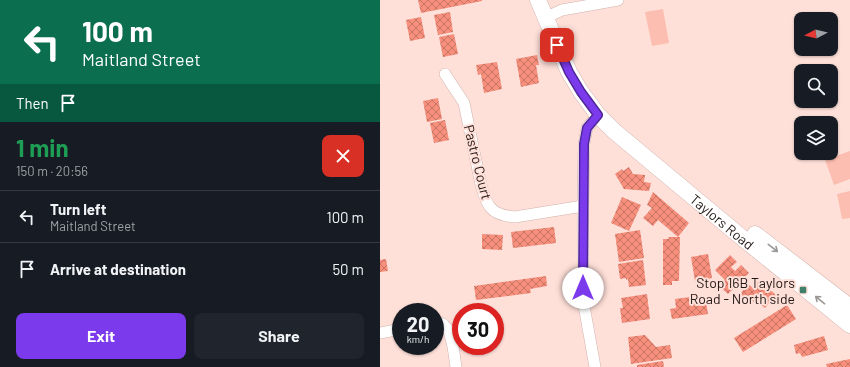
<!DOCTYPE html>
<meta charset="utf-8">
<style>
:root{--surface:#171b24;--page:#20242c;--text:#f1f3f6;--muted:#9ea1a6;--line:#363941;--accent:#7c3aed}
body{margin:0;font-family:Barlow,sans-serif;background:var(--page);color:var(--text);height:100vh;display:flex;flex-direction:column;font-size:15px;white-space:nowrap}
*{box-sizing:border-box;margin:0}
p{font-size:13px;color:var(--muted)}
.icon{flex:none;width:22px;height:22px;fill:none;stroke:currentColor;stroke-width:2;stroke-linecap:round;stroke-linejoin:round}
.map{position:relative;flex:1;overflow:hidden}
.details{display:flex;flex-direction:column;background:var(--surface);width:380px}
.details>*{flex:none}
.guide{background:#0b6e4f;color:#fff;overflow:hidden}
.needle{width:26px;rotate:263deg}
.tools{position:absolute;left:414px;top:12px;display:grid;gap:8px}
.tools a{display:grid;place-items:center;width:44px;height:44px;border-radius:8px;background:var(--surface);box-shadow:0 1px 3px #0004;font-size:20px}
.speed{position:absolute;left:12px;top:303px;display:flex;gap:8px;font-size:20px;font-weight:700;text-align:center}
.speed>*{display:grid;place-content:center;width:52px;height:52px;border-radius:50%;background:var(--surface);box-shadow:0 1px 3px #0004;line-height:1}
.speed small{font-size:10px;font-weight:400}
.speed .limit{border:6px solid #d22;background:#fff;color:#111}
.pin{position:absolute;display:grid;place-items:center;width:34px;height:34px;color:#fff;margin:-17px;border-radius:8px;box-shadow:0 2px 6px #0006}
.me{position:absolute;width:44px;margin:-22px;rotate:0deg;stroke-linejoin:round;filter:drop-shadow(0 0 3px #0008)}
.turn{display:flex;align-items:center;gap:14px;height:84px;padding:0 16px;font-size:18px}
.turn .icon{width:52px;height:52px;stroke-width:2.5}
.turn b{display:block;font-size:28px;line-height:34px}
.then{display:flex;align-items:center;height:38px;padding:0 16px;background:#0003;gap:8px;font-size:15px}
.round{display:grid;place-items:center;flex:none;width:42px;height:42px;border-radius:8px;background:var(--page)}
.headline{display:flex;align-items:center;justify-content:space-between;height:68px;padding:0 16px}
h1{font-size:24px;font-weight:700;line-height:30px;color:#1e9e55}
.primary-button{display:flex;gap:8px;margin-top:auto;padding:8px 16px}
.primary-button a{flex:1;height:46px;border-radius:8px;background:var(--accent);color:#fff;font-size:16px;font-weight:700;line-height:46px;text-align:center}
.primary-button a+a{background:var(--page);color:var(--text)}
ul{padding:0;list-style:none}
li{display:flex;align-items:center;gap:12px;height:52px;padding:0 16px;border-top:1px solid var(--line)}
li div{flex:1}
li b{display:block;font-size:15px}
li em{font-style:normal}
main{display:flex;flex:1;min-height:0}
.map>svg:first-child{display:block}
.pitch{fill:#fcbeb1}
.building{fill:url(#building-cross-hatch)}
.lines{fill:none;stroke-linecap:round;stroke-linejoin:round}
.street-casing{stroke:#d0b2ac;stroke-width:12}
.secondary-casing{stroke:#d0b2ac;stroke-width:17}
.street{stroke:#fff;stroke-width:11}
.secondary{stroke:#fff;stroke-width:16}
.oneway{stroke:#9b9795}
.route-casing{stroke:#51269a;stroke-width:10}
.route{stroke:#7c3aed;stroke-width:7}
.poi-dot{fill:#407f6c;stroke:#ffe0d9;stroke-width:1.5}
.labels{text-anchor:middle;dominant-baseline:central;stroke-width:4;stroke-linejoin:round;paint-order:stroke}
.street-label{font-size:14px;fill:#211714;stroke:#ffe0d9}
.poi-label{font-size:14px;fill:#211714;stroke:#ffe0d9;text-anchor:end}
</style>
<main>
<section class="details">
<div class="guide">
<div class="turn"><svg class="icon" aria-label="left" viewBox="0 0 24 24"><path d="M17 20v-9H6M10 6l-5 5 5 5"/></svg><div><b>100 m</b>Maitland Street</div></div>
<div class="then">Then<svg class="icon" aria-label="arrive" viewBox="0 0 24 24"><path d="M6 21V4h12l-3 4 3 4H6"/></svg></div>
</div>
<div class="headline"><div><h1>1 min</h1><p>150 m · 20:56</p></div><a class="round" style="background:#d93025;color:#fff"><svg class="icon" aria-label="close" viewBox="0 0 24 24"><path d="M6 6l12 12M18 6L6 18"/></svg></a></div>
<ul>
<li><svg class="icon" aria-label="left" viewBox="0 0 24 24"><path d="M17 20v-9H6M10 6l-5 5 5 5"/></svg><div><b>Turn left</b><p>Maitland Street</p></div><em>100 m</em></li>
<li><svg class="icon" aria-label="arrive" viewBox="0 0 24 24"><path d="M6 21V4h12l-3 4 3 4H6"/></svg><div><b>Arrive at destination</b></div><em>50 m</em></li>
</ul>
<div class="primary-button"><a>Exit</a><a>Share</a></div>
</section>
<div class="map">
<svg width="470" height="367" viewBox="0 0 470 367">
<defs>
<pattern id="building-cross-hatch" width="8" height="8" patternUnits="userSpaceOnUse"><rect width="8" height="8" fill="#f68f7c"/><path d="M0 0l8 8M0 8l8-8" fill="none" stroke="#c77464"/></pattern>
</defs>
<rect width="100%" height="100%" fill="#ffe0d9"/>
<!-- pitch -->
<g class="pitch">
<polygon points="283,9 289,43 272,46 265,12"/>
<polygon points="470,151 470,179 454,185 445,160"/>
<polygon points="470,191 470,218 462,219 457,194"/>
</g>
<!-- building -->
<g class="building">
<polygon points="38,0 102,0 102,1 41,13"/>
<polygon points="70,12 73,32 58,35 54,15"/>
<polygon points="41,17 45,38 30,41 26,20"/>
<polygon points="74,34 78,54 63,57 59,37"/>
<polygon points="157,55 159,65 156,65 159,83 141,87 136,59"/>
<polygon points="117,62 122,89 104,93 101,74 98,75 96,65"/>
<polygon points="58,98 62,119 47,122 43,101"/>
<polygon points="65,120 69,140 54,143 50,123"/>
<polygon points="249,167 253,174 265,175 264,182 271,183 269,191 244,189 235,174 242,169 243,171"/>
<polygon points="273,192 309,223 298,237 278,220 273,226 263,218 272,208 267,205"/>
<polygon points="242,197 261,205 249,231 231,223"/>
<polygon points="174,227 176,243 133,248 131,232"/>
<polygon points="260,230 264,258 239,262 235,234"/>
<polygon points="102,234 123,235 122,250 102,249"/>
<polygon points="288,237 300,237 299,281 292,281 292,285 283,285 283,239 289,239"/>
<polygon points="328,254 332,278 315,281 311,257"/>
<polygon points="350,255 357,262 351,267 355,271 361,265 369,273 348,294 339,286 345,280 335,270"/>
<polygon points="6,259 8,271 0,272 0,260"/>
<polygon points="263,260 266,285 249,287 248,279 246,280 246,278 240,279 238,264"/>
<polygon points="166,276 167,286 150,289 151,293 96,300 94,286"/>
<polygon points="379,280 396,295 385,308 375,300 372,303 365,297 361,301 357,298 368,284 373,288"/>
<polygon points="267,294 270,319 242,323 240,308 243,308 241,298"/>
<polygon points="318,296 320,303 326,302 328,314 292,319 290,309 296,308 295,299"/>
<polygon points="407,305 416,319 363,352 354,338"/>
<polygon points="265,335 276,347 290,345 292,358 251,364 248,337"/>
<polygon points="444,336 448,350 422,357 420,353 416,354 414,345"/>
<polygon points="470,359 470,367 447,367 446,364"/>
<polygon points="283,361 284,367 257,367 257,365"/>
</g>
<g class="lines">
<defs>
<g id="street">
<polyline points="165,18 182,10 238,0"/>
<path d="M65,74L84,103L101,185C107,207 111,215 135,217L203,206"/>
<path d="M55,322C58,322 62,323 64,325C73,332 74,356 76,367"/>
<polyline points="0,333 21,329"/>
<polyline points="215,367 203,300 203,206 204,144 207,128 218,115"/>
</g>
<g id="secondary">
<path id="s1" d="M158,0L189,72L201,92L218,115L234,131L360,236L470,325"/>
<polyline points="375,234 470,307"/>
</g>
</defs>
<!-- street casing -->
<use href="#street" class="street-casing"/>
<!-- secondary casing -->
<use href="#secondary" class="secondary-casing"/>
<!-- street -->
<use href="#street" class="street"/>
<!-- secondary -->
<use href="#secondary" class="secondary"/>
</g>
<!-- one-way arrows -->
<defs><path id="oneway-shaft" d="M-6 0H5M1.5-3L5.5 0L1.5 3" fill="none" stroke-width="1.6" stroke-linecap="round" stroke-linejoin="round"/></defs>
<g class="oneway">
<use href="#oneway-shaft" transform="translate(393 248) rotate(38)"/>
<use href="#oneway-shaft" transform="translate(440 300) rotate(-141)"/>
</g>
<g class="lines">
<defs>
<polyline id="route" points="177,45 189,72 201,92 218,115 207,128 204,144 203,288"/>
</defs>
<!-- route casing -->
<use href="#route" class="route-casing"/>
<!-- route -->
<use href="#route" class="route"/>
</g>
<!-- markers -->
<rect class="poi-dot" x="419" y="286" width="8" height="8" rx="2"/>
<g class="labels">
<!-- street labels -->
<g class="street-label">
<text transform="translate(98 162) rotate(76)">Pastro Court</text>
<text stroke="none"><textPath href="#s1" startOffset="294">Taylors Road</textPath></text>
</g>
<!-- poi labels -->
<g class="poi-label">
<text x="415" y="282">Stop 16B Taylors<tspan x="415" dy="16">Road - North side</tspan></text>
</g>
</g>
</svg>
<div class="tools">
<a><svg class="needle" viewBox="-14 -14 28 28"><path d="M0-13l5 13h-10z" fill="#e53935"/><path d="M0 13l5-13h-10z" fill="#9ea1a6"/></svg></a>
<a><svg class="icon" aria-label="search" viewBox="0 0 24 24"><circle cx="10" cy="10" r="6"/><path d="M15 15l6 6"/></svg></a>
<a><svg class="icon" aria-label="layers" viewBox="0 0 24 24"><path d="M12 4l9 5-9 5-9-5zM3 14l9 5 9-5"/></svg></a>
</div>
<div class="speed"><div>20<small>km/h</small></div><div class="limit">30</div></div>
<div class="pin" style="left:177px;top:45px;background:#d93025"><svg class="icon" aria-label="arrive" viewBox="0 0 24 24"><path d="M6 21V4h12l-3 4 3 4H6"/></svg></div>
<svg class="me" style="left:203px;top:288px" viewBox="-20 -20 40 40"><circle r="19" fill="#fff"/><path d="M0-13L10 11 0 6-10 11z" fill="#7c3aed"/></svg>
</div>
</main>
